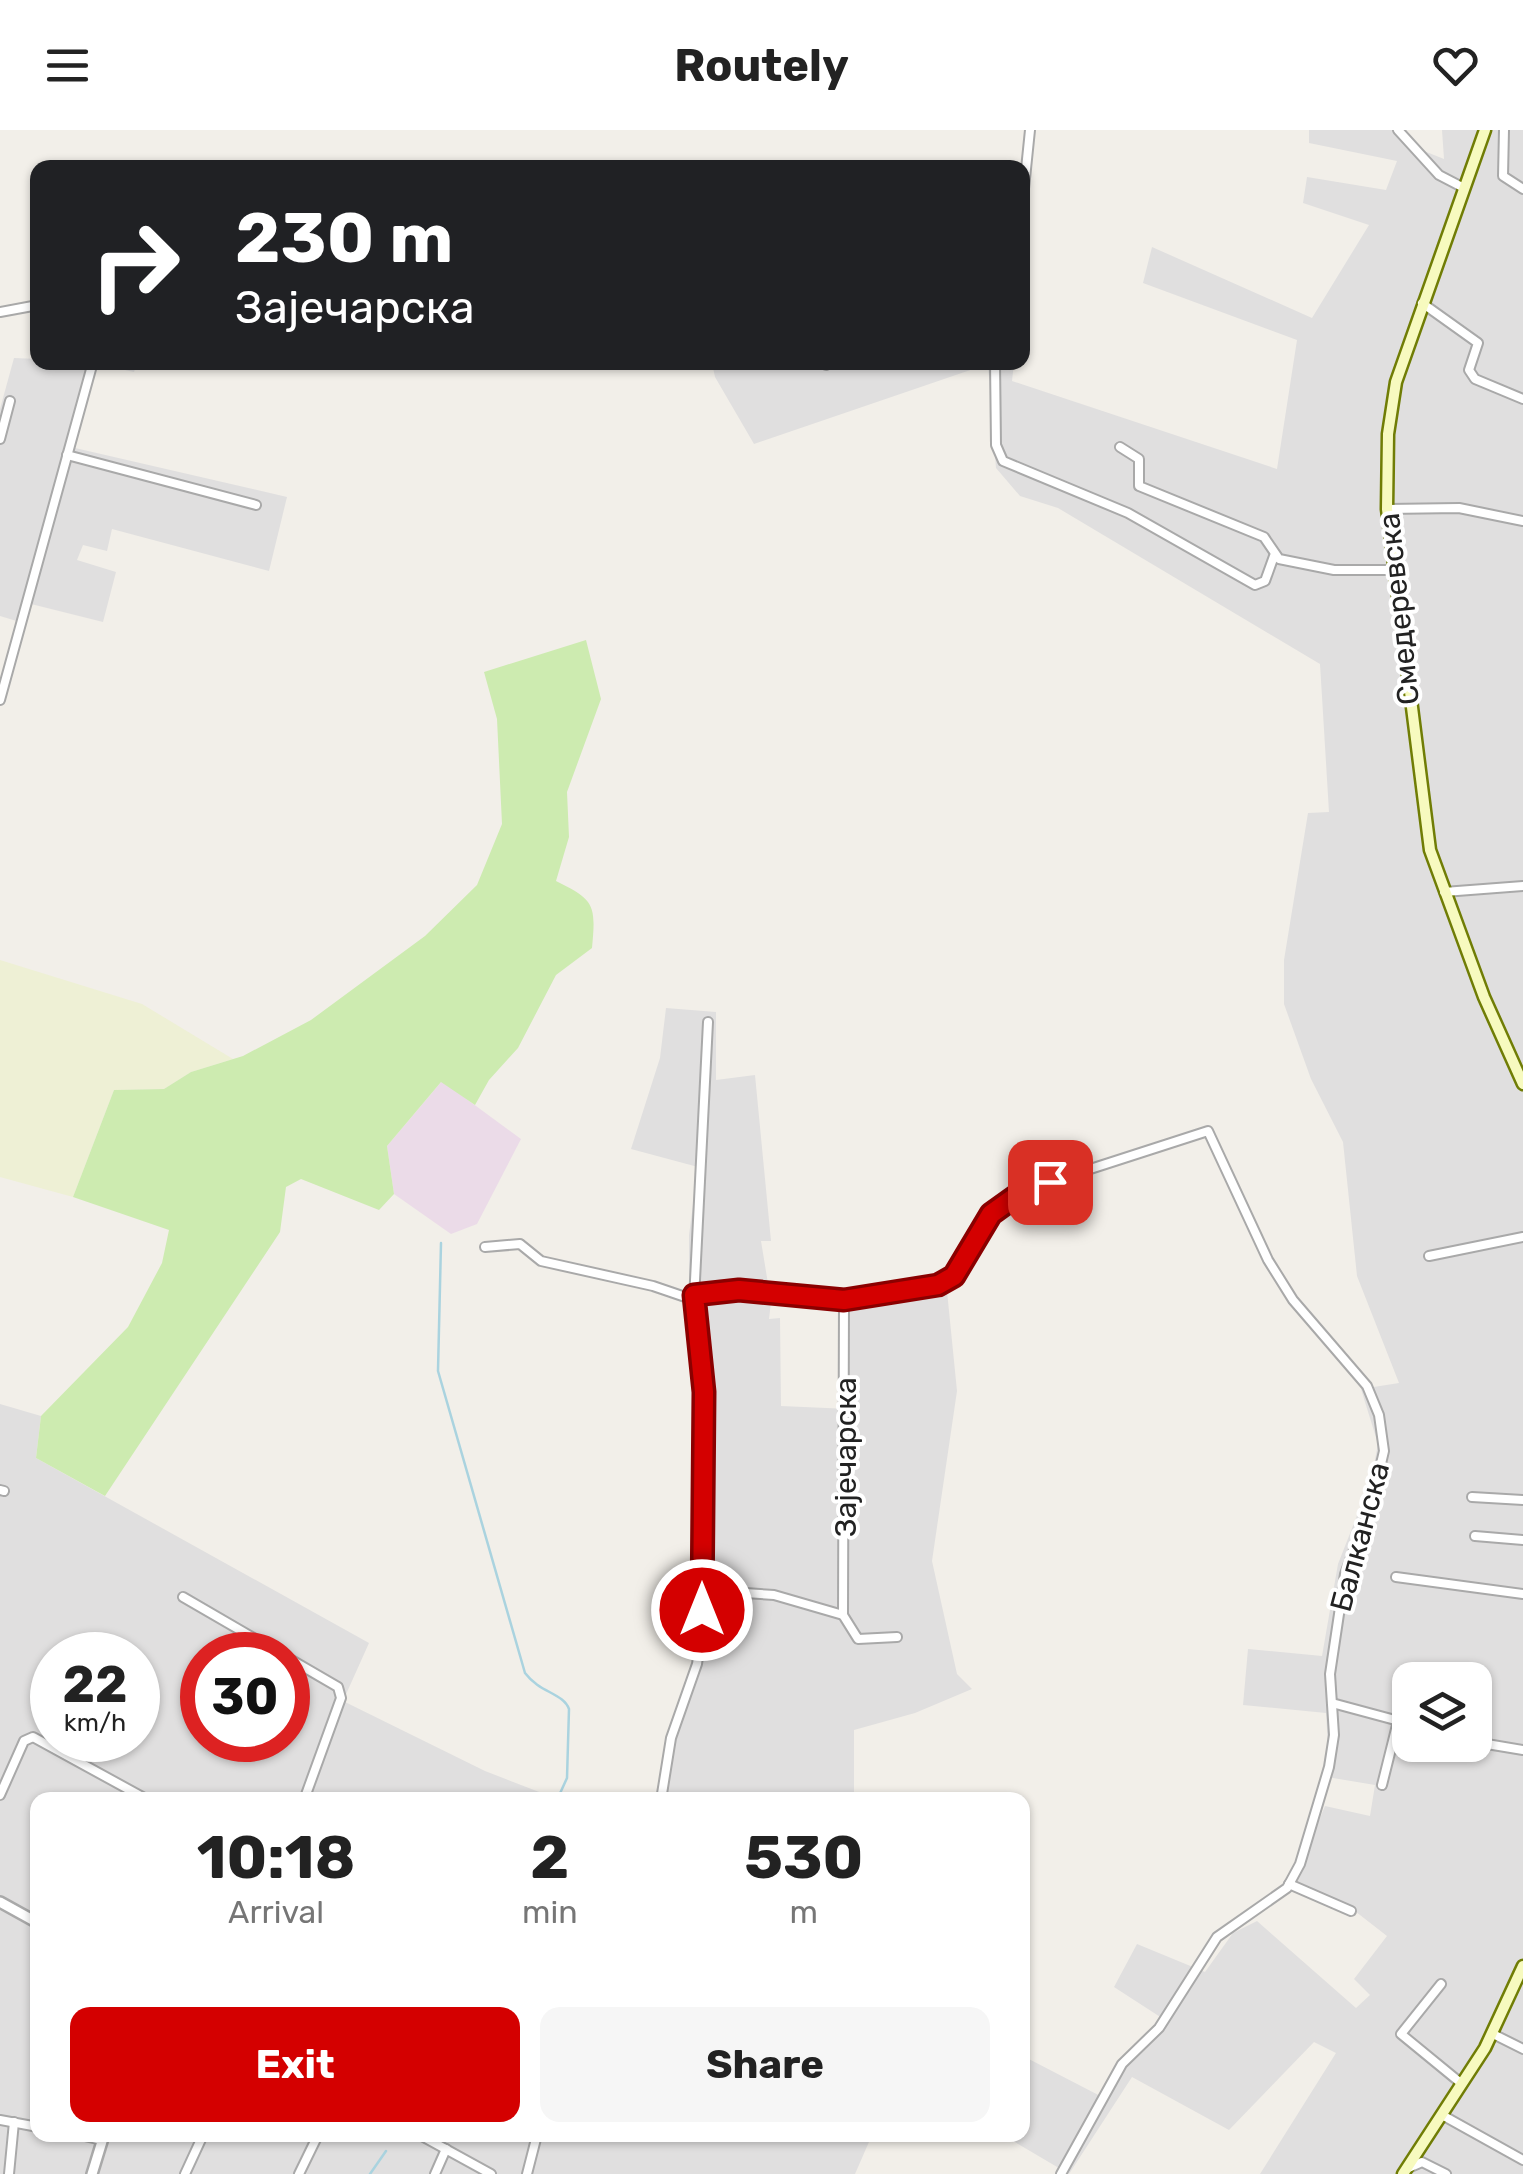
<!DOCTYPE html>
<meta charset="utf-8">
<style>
:root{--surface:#fff;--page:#f6f6f6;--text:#222;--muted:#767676;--accent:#d40000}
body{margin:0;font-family:Rubik,sans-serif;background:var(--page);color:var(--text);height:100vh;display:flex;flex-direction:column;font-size:38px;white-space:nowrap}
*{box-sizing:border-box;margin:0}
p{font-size:32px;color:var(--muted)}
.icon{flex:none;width:55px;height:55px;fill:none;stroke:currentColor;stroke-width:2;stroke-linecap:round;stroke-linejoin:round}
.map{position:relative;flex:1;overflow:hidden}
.panel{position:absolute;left:30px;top:1662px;width:1000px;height:350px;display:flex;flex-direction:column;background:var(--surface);border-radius:20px;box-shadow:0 2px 8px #0004}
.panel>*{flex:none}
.top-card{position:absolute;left:30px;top:30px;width:1000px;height:210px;border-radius:20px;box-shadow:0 2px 8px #0004;background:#202124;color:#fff;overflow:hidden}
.tools{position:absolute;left:1392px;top:1532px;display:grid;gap:20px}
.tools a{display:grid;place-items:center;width:100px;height:100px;border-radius:20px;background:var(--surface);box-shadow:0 2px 8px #0004;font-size:50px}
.speed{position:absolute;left:30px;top:1502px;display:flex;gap:20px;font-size:50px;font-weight:700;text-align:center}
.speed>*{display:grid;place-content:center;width:130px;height:130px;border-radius:50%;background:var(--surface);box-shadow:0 2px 8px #0004;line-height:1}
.speed small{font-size:25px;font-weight:400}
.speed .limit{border:15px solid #d22;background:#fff;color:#111}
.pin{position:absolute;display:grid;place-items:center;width:85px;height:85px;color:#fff;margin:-42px;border-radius:20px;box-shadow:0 5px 15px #0006}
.me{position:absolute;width:110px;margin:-55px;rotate:0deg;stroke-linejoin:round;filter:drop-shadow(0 0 8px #0008)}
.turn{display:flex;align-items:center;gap:35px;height:210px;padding:0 40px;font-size:45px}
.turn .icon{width:130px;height:130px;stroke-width:2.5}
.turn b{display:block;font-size:70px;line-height:85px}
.eta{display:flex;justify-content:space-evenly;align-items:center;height:170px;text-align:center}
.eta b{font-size:60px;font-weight:700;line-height:70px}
.button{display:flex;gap:20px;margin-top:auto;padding:20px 40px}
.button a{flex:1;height:115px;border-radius:20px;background:var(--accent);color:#fff;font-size:40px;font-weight:700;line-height:115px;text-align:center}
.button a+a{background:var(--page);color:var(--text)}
header{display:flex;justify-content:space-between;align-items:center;height:130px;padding:0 40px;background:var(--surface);font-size:45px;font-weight:700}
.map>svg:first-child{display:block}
.residential{fill:#e0dfdf;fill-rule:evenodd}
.industrial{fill:#ebdbe8}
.farmland{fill:#eef0d5}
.grass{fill:#cdebb0}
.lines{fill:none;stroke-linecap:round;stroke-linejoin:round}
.stream{stroke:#aad3df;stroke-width:2.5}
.minor-casing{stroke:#a9a9a9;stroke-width:12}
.tertiary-casing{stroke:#a9a9a9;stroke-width:14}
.secondary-casing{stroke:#707d05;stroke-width:15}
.minor{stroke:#fff;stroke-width:8}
.tertiary{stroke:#fff;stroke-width:9}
.secondary{stroke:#f7fabf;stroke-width:10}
.route-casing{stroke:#8a0000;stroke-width:25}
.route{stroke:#d40000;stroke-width:18}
.labels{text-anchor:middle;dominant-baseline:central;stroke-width:8;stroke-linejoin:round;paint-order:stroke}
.street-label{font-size:30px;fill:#222;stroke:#fff}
</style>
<header><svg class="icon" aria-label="menu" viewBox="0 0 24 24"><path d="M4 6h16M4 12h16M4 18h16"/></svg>Routely<svg class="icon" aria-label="heart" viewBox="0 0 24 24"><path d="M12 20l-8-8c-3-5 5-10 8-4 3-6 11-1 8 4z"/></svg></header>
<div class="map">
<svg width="1523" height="2044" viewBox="0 0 1523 2044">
<rect width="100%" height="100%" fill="#f2efe9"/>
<!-- residential -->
<g class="residential">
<path d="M1309,0H1400L1414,17L1444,29L1442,0H1523V2044H1260L1336,1923L1314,1912L1229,2000L1132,1947L1069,2044L1003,2005H1022L1023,1926L1108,1970L1126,1935L1168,1892L1114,1857L1137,1814L1205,1842L1233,1803L1257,1791L1356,1878L1370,1865L1354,1849L1387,1806L1351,1778L1293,1753L1325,1676L1370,1686L1375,1655L1321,1646L1328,1617L1326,1583L1243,1575L1248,1519L1322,1526L1338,1434L1371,1350L1378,1314L1361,1259L1399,1253L1357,1146L1343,1012L1311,949L1284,874V830L1308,683L1329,682L1320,534L1058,378L1020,366L996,338L988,234L754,314L715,247L712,233H1014L1012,251L1277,339L1297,210L1143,153L1152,117L1312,188L1369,95L1303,73L1307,47L1386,60L1397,31L1309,13ZM1410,1550H1475V1615H1410Z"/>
<polygon points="14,228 137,233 134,242 98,234 75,318 287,367 269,441 112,399 107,421 83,415 77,430 116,442 103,492 23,472 20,492 0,486 0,279"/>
<polygon points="666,878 716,882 716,950 755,945 771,1111 761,1111 771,1172 769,1189 780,1188 781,1276 849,1279 848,1173 947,1161 957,1261 932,1431 957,1544 972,1559 915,1583 854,1600 854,1670 655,1670 706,1505 699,1241 689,1164 689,1105 698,1037 631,1019 660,928"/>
<path d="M0,1274L41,1286L36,1328L369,1513L343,1571L485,1641L560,1670H38V2005H872L855,2044H0ZM52,1525H138V1610H52ZM202,1525H288V1610H202Z"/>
</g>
<!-- industrial -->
<polygon class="industrial" points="442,951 521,1009 477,1094 451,1104 394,1064 387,1016"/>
<!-- farmland -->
<polygon class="farmland" points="0,830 142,874 233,929 191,942 164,959 114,960 73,1067 0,1047"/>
<!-- grass -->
<path class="grass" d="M586,510L601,569L567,662L569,707L556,751C595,770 596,775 592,818L556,845L518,918L489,950L475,975L441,952L387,1016L394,1064L379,1080L301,1049L286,1057L280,1102L105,1366L36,1328L41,1286L128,1197L162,1133L169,1100L73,1067L114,960L164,959L191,942L243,926L311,890L425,806L477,755L502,694L497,589L484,542Z"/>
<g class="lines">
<!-- stream -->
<g class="stream">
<path d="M441,1113L438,1241L525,1543C540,1563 563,1563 569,1579L567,1648L557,1670"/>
<polyline points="370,2044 386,2021"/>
</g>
<defs>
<g id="minor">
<polyline points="1398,0 1439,45 1464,58"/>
<polyline points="1504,0 1503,46 1523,59"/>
<polyline points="1022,78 1030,0"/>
<polyline points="1422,173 1478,213 1469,240 1475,249 1523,269"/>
<polyline points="0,182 38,175"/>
<polyline points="995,232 996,315 1003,331 1128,383 1255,455 1265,451 1274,426"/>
<polyline points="826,235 833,232"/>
<polyline points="0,309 10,271"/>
<polyline points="1120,317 1139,329 1139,356 1264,407 1279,429 1334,440 1394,440"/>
<polyline points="67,325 256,375"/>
<polyline points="1387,379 1459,378 1523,391"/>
<polyline points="0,570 93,232"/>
<polyline points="1444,762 1523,756"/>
<polyline points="485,1117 520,1114 541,1131 653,1156 694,1170"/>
<polyline points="1429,1126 1523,1107"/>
<polyline points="694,1165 739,1161 844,1170 938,1155 954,1146 980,1097 1004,1073 1050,1052 1208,1001 1268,1130 1293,1170 1367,1256 1379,1285 1384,1321 1372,1372 1345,1444 1330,1544 1334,1605 1329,1637 1300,1734 1287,1758 1217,1807 1159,1898 1122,1934 1061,2044"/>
<polyline points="0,1360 4,1361"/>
<polyline points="1472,1367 1523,1370"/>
<polyline points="1475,1406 1523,1410"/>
<polyline points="1396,1447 1523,1464"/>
<polyline points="701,1460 774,1465 843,1485 858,1509 897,1507"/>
<polyline points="183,1467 338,1557 341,1568 304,1670"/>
<polyline points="843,1485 844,1170"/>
<polyline points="1332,1573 1410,1594"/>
<polyline points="1475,1612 1523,1620"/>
<polyline points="1382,1655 1398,1591"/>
<polyline points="0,1665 24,1611 33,1607 148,1670"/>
<polyline points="661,1670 671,1608 697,1534 702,1500 705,1262 694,1170 708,892"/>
<polyline points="1289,1754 1351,1781"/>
<polyline points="1441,1854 1401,1904 1462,1954"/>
<polyline points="1493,1904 1523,1919"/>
<polyline points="1442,1985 1523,2030"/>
<polyline points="0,1990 38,1997"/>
<polyline points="80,2005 102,2010"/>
<polyline points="420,2005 491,2044"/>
<polyline points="1406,2039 1422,2032 1446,2044"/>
<polyline points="9,2044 14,1992"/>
<polyline points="185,2044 203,2005"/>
<polyline points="299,2044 318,2005"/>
<polyline points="435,2044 446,2019"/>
<polyline points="527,2044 537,2005"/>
</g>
<g id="tertiary">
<polyline points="0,1772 38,1793"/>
<polyline points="92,2044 104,2005"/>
</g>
<g id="secondary">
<polyline points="1485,0 1396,252 1388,304 1387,379 1430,720 1484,867 1523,954"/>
<polyline points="1403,2044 1485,1918 1523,1836"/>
</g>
</defs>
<!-- minor casing -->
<use href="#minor" class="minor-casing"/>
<!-- tertiary casing -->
<use href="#tertiary" class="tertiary-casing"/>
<!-- secondary casing -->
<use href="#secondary" class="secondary-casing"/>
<!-- minor -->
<use href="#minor" class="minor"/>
<!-- tertiary -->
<use href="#tertiary" class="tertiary"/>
<!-- secondary -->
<use href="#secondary" class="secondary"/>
</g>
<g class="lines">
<defs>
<polyline id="route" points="702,1480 704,1262 694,1165 739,1160 844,1170 938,1155 954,1146 991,1084 1019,1064 1050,1052"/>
</defs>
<!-- route casing -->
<use href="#route" class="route-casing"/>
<!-- route -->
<use href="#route" class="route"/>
</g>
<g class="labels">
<!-- street labels -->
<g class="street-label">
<text transform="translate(1399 479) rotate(-96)">Смедеревска</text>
<text transform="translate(846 1327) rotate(-90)">Зајечарска</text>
<text transform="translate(1360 1407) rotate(-75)">Балканска</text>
</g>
</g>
</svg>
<div class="tools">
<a><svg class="icon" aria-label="layers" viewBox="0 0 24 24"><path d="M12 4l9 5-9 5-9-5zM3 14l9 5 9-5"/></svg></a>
</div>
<div class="speed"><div>22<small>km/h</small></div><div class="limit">30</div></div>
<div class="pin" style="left:1050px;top:1052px;background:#d93025"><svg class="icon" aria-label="arrive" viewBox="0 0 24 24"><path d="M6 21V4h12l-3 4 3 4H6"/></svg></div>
<svg class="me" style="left:702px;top:1480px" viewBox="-20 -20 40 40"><circle r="17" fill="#d40000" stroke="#fff" stroke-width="3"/><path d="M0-11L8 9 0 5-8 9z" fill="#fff"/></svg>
<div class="top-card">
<div class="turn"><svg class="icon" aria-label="right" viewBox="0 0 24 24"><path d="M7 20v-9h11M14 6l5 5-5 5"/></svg><div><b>230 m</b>Зајечарска</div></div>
</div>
<section class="panel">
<div class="eta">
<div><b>10:18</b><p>Arrival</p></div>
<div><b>2</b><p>min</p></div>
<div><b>530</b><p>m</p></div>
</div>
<div class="button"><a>Exit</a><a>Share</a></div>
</section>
</div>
